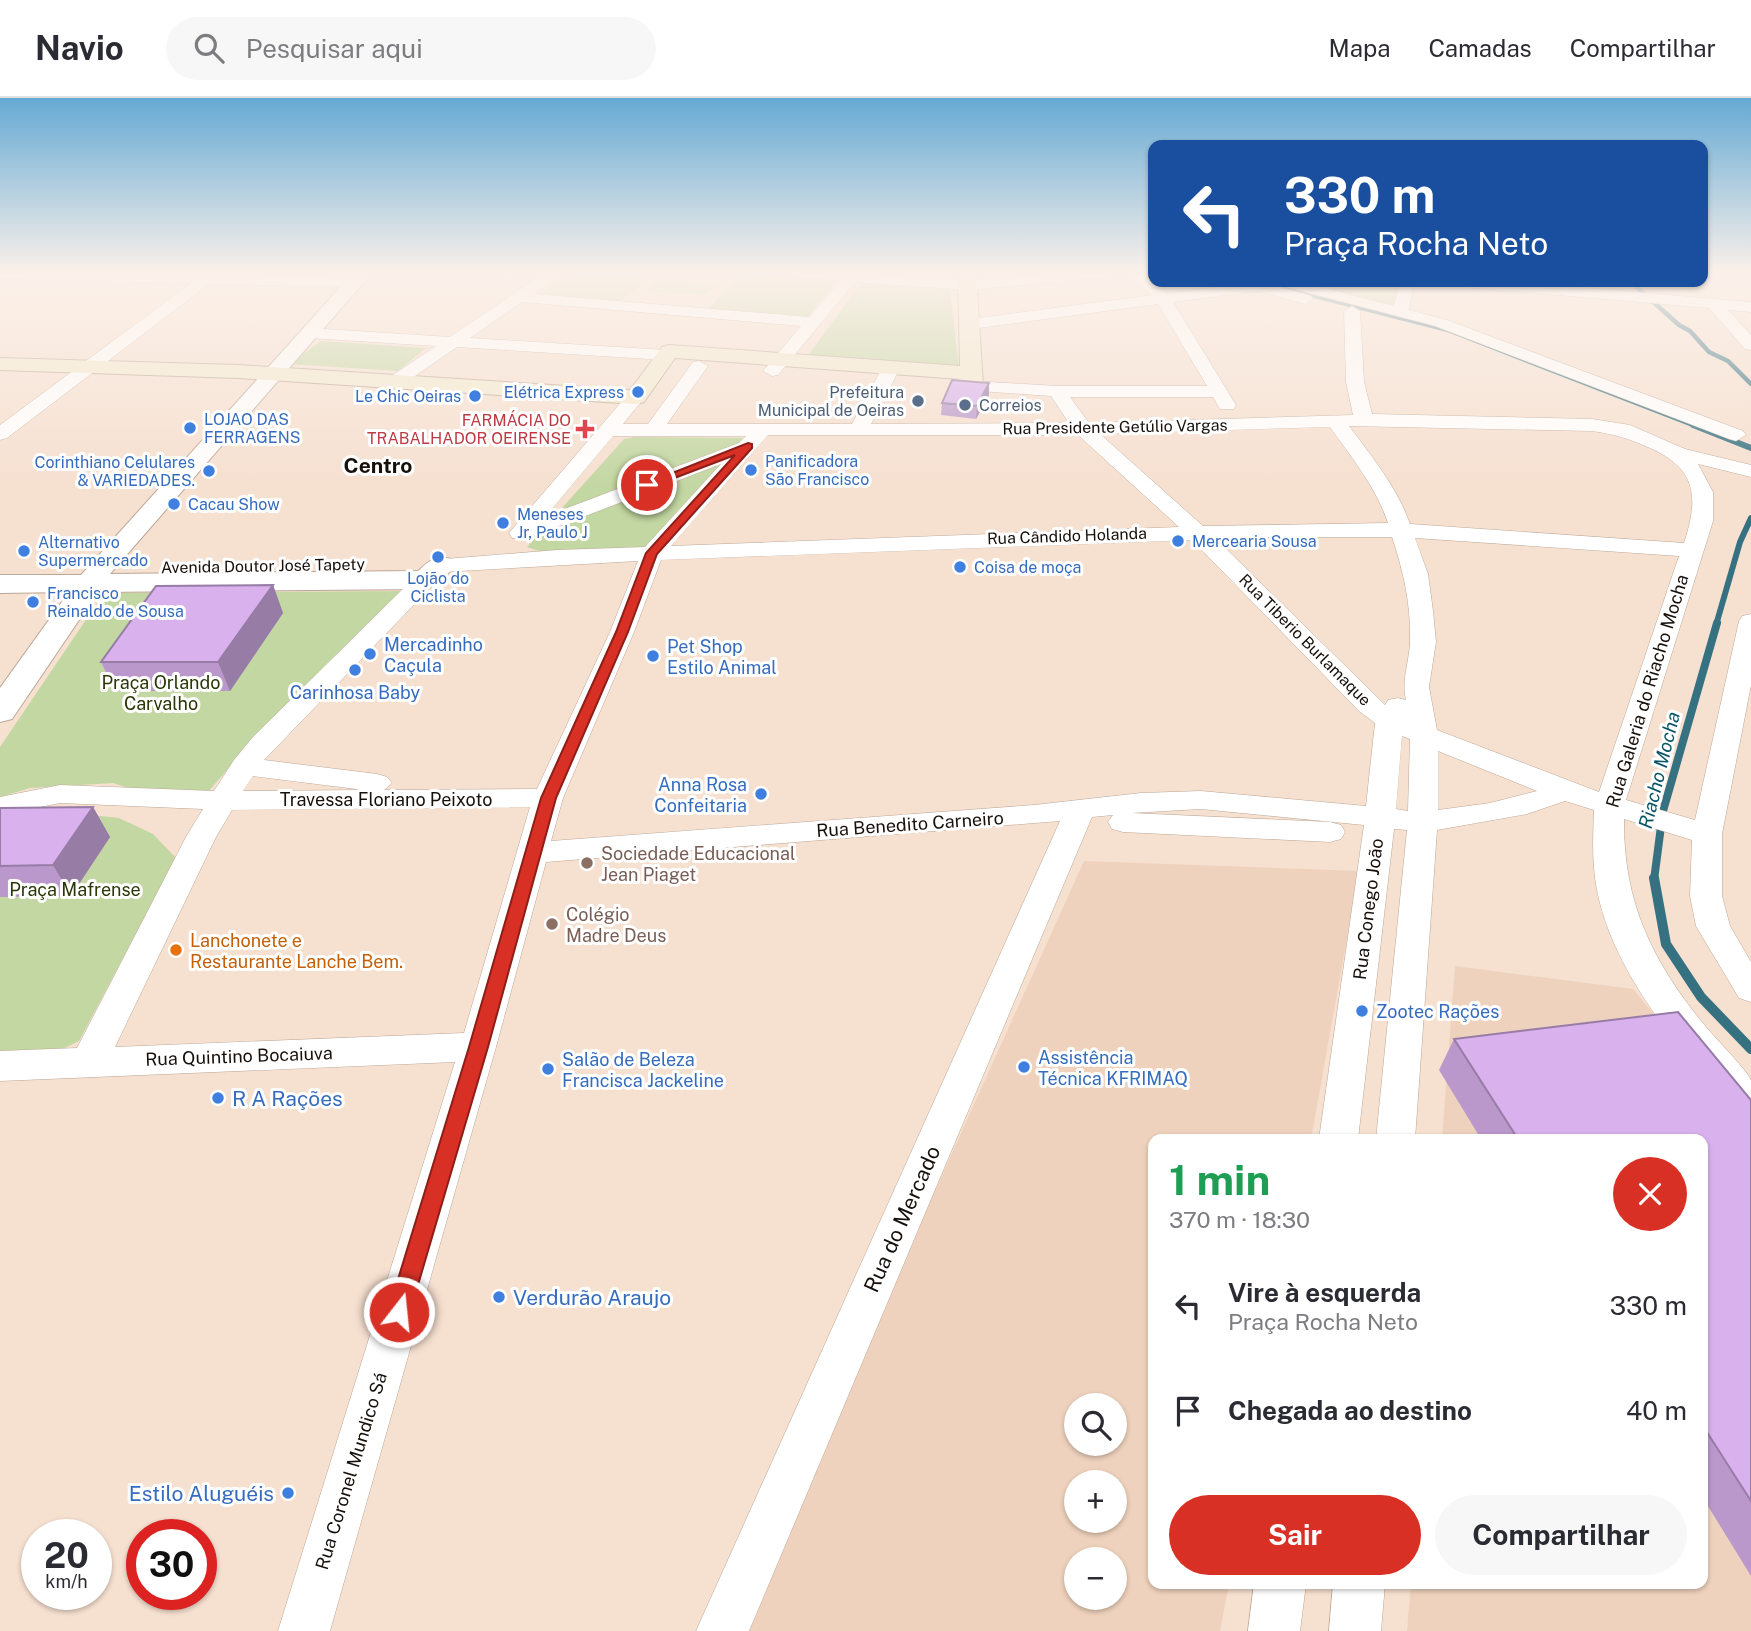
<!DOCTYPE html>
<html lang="pt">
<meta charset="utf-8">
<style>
:root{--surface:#fff;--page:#f7f7f7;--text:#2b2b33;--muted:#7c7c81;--line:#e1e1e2;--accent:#d93025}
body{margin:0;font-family:"Public Sans",sans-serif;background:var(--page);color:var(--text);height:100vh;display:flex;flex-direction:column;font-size:26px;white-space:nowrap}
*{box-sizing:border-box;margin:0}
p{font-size:23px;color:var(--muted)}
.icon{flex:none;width:38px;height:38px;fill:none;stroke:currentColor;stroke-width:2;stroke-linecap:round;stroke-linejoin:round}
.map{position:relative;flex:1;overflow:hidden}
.panel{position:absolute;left:1148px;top:1036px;width:560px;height:455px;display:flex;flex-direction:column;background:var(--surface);border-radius:14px;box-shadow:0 2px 5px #0004}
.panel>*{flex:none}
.guide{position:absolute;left:1148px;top:42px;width:560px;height:147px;border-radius:14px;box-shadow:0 2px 5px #0004;background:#1a4fa0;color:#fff;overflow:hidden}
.tools{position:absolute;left:1064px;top:1295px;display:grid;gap:14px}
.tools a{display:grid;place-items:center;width:63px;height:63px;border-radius:50%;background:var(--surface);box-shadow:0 2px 5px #0004;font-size:35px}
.speed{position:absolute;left:21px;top:1421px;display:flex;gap:14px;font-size:35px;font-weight:700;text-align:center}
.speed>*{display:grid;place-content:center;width:91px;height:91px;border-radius:50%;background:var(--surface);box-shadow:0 2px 5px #0004;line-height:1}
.speed small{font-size:18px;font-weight:400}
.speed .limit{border:10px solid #d22;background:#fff;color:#111}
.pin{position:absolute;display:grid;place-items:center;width:60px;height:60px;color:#fff;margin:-30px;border:4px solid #fff;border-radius:50%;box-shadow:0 2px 7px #0007}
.me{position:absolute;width:77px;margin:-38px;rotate:16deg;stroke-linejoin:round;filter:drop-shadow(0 0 5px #0008)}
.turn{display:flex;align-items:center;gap:24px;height:147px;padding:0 21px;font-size:32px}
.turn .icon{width:91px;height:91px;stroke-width:2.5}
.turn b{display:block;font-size:49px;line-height:60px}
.round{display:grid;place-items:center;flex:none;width:74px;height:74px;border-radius:37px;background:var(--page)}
.headline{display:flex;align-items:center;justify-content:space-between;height:119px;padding:0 21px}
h1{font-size:42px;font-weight:700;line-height:52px;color:#1e9e55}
.cta{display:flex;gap:14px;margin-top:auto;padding:14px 21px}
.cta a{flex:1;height:80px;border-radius:42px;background:var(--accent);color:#fff;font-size:28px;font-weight:700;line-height:80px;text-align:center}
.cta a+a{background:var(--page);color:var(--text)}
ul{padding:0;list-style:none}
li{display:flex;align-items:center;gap:21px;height:105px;padding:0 21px}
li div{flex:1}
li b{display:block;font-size:26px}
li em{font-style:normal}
header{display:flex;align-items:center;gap:42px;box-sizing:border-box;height:98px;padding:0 35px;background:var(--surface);border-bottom:2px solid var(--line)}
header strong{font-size:33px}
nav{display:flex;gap:38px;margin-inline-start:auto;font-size:24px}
.search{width:490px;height:63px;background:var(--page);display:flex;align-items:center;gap:18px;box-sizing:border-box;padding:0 24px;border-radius:38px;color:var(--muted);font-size:26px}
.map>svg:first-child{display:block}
.built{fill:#efd2bd;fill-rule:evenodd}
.green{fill:#c3d7a2}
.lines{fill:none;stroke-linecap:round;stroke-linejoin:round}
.stream-far3{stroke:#367182;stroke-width:4.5}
.stream-far2{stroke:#367182;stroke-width:6}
.stream-far1{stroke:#367182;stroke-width:8}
.stream{stroke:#367182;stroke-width:10}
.minor-casing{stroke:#bca797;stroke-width:1}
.tertiary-casing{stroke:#bca797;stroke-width:2}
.secondary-casing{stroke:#bca797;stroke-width:2}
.minor{fill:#fff;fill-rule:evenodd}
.tertiary{fill:#fff;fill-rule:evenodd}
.secondary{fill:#f4eacf;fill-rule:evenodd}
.wall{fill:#ba98cc}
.shaded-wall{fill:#977ca6}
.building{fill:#d8b1ed;stroke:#977ca6;stroke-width:2}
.route{fill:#d93025;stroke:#8d1f18;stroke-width:2}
.shop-dot{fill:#3f7fe0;stroke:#fff;stroke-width:2.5}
.service-dot{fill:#5c6f8a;stroke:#fff;stroke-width:2.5}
.health-dot{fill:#e0444e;stroke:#fff;stroke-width:2.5}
.education-dot{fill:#8d6e63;stroke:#fff;stroke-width:2.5}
.food-dot{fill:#e8710a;stroke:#fff;stroke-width:2.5}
.labels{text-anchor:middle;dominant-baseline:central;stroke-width:6;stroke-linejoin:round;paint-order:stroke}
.far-shop-label{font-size:16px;fill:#366cbe;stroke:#fff;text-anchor:start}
.far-service-label{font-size:16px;fill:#4e5e75;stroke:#fff;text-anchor:end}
.far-health-label{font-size:16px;fill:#be3a42;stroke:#fff;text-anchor:end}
.far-street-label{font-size:16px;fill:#17100b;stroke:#fff}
.shop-label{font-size:18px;fill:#366cbe;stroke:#fff;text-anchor:start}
.park-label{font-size:18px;fill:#2a3807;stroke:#fff}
.street-label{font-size:18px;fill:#17100b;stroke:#fff}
.education-label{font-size:18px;fill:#785e54;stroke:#fff;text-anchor:start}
.food-label{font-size:18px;fill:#c56008;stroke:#fff;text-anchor:start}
.water-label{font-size:19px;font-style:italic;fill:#075466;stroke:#fff}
.far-district-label{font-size:21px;font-weight:bold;fill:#17100b;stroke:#fff}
.near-shop-label{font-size:21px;fill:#366cbe;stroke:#fff;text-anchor:start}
.near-street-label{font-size:21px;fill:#17100b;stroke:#fff}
</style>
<header>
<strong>Navio</strong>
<div class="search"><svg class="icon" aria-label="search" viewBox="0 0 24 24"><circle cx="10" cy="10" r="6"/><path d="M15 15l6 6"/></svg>Pesquisar aqui</div>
<nav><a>Mapa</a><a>Camadas</a><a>Compartilhar</a></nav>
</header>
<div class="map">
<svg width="1751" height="1533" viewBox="0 0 1751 1533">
<rect width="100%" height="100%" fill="#f6e0d0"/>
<!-- built -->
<g class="built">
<path d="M1084,763L1359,773L1311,1041H1153V1486H1229L1220,1533H736ZM1076,1307H1115V1346H1076ZM1076,1384H1115V1423H1076ZM1076,1461H1115V1500H1076Z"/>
<polygon points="1455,868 1633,891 1751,1034 1751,1533 1407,1533 1411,1486 1703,1486 1703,1041 1442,1041"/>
</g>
<!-- green -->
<g class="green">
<polygon points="571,175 656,175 620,203 537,199"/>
<polygon points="741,176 835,183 807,220 707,212"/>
<polygon points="656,183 716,187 707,197 645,193"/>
<polygon points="862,184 950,191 959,271 804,263"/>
<polygon points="1301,184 1402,184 1394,207 1299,186"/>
<polygon points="321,243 426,250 398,273 289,266"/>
<polygon points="634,339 743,340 697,396 637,458 557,459 527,449 624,341"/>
<polygon points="407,493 241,656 193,711 113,685 30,690 0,699 0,649 104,495"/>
<polygon points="73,715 119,720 153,736 176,760 79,943 44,960 0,962 0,730"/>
</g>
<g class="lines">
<!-- stream-far3 -->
<g class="stream-far3">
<polyline points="1260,184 1448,232 1698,329"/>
<polyline points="1631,184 1679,227 1690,233 1709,254 1728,263 1751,286"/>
</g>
<!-- stream-far2 -->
<g class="stream-far2">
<polyline points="1693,327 1751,350"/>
<polyline points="1716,527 1740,444 1751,420"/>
</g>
<!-- stream-far1 -->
<polyline class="stream-far1" points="1654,782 1663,713 1717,525"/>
<!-- stream -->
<polyline class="stream" points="1654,780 1666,846 1701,899 1751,951"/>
<defs>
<g id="minor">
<polygon points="0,175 215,175 355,179 363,184 355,189 209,186 7,340 0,342 0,327 191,185 0,181"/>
<polygon points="544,175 561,175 534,196 809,219 840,183 794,179 787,175 856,175 968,182 1058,175 1115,175 1108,179 968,192 855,184 778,277 772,278 763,273 801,228 522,204 470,240 666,252 675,257 666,262 457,249 402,287 390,287 387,283 390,279 436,248 309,240 301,235 309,230 450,239"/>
<path d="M1128,175H1144L1167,196L1233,187L1232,184H1262L1311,198L1313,201L1305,206L1257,193L1173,204L1236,307L1234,311H1220L1213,299H1070L1089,325L1353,317L1346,284L1344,213L1352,208L1360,213L1364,284L1372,316L1592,321L1630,327L1685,351L1751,367V379L1698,366L1713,394V423L1626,702L1695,722L1739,523L1742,518L1751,516V587L1722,736V798L1730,828L1751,864V904L1739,900L1696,828L1690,798L1692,742L1624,721C1623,805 1653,865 1706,929C1716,941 1745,970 1751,982C1751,992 1751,1013 1751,1025L1737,1020C1682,952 1612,877 1596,787C1592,762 1593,737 1594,712L1565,703L1527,716L1437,732L1415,1041H1376L1407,732L1394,731L1358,1041H1319L1364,727L1201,711L1131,715L1330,724L1341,727L1345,734L1341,741L1330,744L1123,734L1112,731L1108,724L1113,717L1092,719L749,1533H696L1060,723L546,764L496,949L330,1533H278L455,964L0,983V953L77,950L186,739L203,711L60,705L0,717V699L60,687L214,693L234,662L253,639L417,477H433L437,482L433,487L264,662L377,676L387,679L392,685L384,692L537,691L610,534L638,463L441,474L433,472L429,467L433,462L557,452L645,449L721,366L528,440H512L509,435L629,295H643L645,299L623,326H648L693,264L699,263L708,268L667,326H852L882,270L891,265L900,270L871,326L1069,325L1051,298L966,292L963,288L966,284L972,283L1057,288H1207L1158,206L971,231L963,226L971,221L1153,197ZM1349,328L1592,333C1614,336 1630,341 1650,350C1697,371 1699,399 1684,445L1410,426C1397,389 1372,359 1349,328ZM1330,329C1352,360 1376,389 1388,425L1203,428L1100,336ZM768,337H1078L1179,429L671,448ZM613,338H746L739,345L546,418ZM1267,439H1392C1403,472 1411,506 1410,542C1410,563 1401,581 1406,602L1398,600L1388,602L1385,607L1379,601L1216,441ZM1415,440L1679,458L1599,694L1437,632L1429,589L1436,544L1433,513L1428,476ZM1192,442L1359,613L1375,625L1366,708L1201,693L1141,695L1034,707L551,743L563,700L634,534L661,462ZM1402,638L1410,641L1408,713L1396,711ZM1438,653L1537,693L1490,705L1438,712ZM253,678L364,692L243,693ZM530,709L464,935L115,949L216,739L232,712Z"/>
<polygon points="1276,184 1301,184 1394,208 1400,184 1414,184 1409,212 1447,222 1743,333 1746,337 1736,343 1729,341 1435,228 1279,187"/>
<polygon points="1457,184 1515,184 1751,204 1751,214 1728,212 1751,237 1751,252 1745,251 1709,210 1465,189"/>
<polygon points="1254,1486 1306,1486 1300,1533 1248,1533"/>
<polygon points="1333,1486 1385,1486 1381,1533 1329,1533"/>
</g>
<path id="tertiary" d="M353,175H372L110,476L418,473C429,463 435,457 451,461L455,467C447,478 438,487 425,491L98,494L12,621L0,624V590L69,494L0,495V477H81Z"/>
<polygon id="secondary" points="958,175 976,175 983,288 980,293 972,295 953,292 950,287 953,282 960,281 675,260 644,304 636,306 238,280 0,272 0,260 238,267 630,292 662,249 669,247 960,268"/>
</defs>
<!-- minor casing -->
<use href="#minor" class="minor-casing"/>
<!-- tertiary casing -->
<use href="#tertiary" class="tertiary-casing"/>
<!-- secondary casing -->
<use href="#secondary" class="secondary-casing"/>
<!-- minor -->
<use href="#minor" class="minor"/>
<!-- tertiary -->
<use href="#tertiary" class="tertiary"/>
<!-- secondary -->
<use href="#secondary" class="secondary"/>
</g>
<!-- wall -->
<g class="wall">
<polygon points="989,285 989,297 976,321 941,317 942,305"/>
<polygon points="273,487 283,515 230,593 115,593 101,564"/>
<polygon points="93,709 110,739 71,798 0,799 0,710"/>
<polygon points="1454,941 1751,1002 1751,1478 1703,1400 1703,1041 1481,1041 1439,972"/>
</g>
<!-- shaded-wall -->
<g class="shaded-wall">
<polygon points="989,285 989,297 976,321 977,308"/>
<polygon points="273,487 283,515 230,593 218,564"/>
<polygon points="93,709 110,739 71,798 53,767"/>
</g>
<!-- building -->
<g class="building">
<polygon points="952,282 989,285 977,308 942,305"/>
<polygon points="273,487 218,564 101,564 156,488"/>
<polygon points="93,709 53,767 0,768 0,710"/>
<polygon points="1678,914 1751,1002 1751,1403 1703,1328 1703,1041 1518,1041 1454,941"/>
</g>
<!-- sky -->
<linearGradient id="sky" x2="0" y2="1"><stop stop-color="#66aad4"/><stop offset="0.45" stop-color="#fbf1ea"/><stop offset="1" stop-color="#fbf1ea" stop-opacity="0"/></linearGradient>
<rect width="1751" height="389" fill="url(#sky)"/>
<!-- route -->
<polygon class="route" points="748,345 752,346 752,350 657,456 628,534 556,700 488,949 410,1214 407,1222 399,1225 391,1222 388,1214 469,949 541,700 616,534 646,455 735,357 651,389 642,387"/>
<!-- markers -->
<g class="shop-dot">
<circle cx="638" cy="294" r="7"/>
<circle cx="475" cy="298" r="7"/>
<circle cx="190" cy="330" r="7"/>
<circle cx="751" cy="372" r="7"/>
<circle cx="209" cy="373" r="7"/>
<circle cx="174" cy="406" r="7"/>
<circle cx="503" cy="425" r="7"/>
<circle cx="1178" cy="443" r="7"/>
<circle cx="24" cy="453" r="7"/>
<circle cx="438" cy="459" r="7"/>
<circle cx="960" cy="469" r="7"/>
<circle cx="33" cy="504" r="7"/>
<circle cx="370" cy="556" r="7"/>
<circle cx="653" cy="558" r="7"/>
<circle cx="355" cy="572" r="7"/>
<circle cx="761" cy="696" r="7"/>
<circle cx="1362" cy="913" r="7"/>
<circle cx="1024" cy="969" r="7"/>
<circle cx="548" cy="971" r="7"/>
<circle cx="218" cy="1000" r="7"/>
<circle cx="499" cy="1199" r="7"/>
<circle cx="288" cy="1395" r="7"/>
</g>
<g class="service-dot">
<circle cx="918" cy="303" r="7"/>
<circle cx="965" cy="307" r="7"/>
</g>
<path class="health-dot" d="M581.5 320.5h7v7h7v7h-7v7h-7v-7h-7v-7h7z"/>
<g class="education-dot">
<circle cx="587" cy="765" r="7"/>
<circle cx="552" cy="826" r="7"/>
</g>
<circle class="food-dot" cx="176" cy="852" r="7"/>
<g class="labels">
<!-- far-shop labels -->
<g class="far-shop-label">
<text x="624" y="294" text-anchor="end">Elétrica Express</text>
<text x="461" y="298" text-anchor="end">Le Chic Oeiras</text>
<text x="204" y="321">LOJAO DAS<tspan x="204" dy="18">FERRAGENS</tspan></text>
<text x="765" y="363">Panificadora<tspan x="765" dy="18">São Francisco</tspan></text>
<text x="195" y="364" text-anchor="end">Corinthiano Celulares<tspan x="195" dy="18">&amp; VARIEDADES.</tspan></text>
<text x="188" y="406">Cacau Show</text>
<text x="517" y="416">Meneses<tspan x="517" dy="18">Jr, Paulo J</tspan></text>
<text x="1192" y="443">Mercearia Sousa</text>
<text x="38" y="444">Alternativo<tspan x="38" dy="18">Supermercado</tspan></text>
<text x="974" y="469">Coisa de moça</text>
<text x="438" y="480" text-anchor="middle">Lojão do<tspan x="438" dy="18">Ciclista</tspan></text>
<text x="47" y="495">Francisco<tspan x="47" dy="18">Reinaldo de Sousa</tspan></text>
</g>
<!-- far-service labels -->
<g class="far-service-label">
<text x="904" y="294">Prefeitura<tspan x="904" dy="18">Municipal de Oeiras</tspan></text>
<text x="979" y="307" text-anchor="start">Correios</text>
</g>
<!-- far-health labels -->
<g class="far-health-label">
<text x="571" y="322">FARMÁCIA DO<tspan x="571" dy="18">TRABALHADOR OEIRENSE</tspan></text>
</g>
<!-- far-street labels -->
<g class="far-street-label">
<text transform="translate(1115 329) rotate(-1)">Rua Presidente Getúlio Vargas</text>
<text transform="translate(1067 438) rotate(-2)">Rua Cândido Holanda</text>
<text transform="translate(263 468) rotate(-1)">Avenida Doutor José Tapety</text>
<text transform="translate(1305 542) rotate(45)">Rua Tiberio Burlamaque</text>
</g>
<!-- shop labels -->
<g class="shop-label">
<text x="384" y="546">Mercadinho<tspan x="384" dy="21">Caçula</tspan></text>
<text x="667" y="548">Pet Shop<tspan x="667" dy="21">Estilo Animal</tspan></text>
<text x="355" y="594" text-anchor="middle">Carinhosa Baby</text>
<text x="747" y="686" text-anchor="end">Anna Rosa<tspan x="747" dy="21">Confeitaria</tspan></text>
<text x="1376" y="913">Zootec Rações</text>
<text x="1038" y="959">Assistência<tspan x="1038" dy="21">Técnica KFRIMAQ</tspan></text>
<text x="562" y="961">Salão de Beleza<tspan x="562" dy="21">Francisca Jackeline</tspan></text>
</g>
<!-- park labels -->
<g class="park-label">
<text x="161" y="584">Praça Orlando<tspan x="161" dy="21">Carvalho</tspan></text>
<text x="75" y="791">Praça Mafrense</text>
</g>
<!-- street labels -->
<g class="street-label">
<text transform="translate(1647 593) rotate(-73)">Rua Galeria do Riacho Mocha</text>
<text x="386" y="701">Travessa Floriano Peixoto</text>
<text transform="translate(910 726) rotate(-4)">Rua Benedito Carneiro</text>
<text transform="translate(1368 811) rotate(-83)">Rua Conego João</text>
<text transform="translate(239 958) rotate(-2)">Rua Quintino Bocaiuva</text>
<text transform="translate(351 1373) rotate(-73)">Rua Coronel Mundico Sá</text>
</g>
<!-- education labels -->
<g class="education-label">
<text x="601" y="755">Sociedade Educacional<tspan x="601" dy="21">Jean Piaget</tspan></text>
<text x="566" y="816">Colégio<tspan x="566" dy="21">Madre Deus</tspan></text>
</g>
<!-- food labels -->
<g class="food-label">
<text x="190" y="842">Lanchonete e<tspan x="190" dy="21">Restaurante Lanche Bem.</tspan></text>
</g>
<!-- water labels -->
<g class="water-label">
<text transform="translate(1659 672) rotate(-76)">Riacho Mocha</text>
</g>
<!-- far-district labels -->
<g class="far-district-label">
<text x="378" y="367">Centro</text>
</g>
<!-- near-shop labels -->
<g class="near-shop-label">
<text x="232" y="1000">R A Rações</text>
<text x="513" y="1199">Verdurão Araujo</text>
<text x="274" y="1395" text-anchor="end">Estilo Aluguéis</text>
</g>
<!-- near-street labels -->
<g class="near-street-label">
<text transform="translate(902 1121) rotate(-66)">Rua do Mercado</text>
</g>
</g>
</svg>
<div class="tools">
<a><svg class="icon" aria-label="search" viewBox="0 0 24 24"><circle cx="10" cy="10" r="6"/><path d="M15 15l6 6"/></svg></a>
<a>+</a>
<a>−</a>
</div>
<div class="speed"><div>20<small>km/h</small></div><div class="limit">30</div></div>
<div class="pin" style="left:647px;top:387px;background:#d93025"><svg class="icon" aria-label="arrive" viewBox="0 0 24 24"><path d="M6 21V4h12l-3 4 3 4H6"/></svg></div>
<svg class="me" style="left:399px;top:1214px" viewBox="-20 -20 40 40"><circle r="17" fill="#d93025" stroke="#fff" stroke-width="3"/><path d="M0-11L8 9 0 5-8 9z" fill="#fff"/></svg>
<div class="guide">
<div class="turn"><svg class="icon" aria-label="left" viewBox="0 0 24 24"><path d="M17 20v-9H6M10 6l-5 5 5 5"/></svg><div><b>330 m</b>Praça Rocha Neto</div></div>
</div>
<section class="panel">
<div class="headline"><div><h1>1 min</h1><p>370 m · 18:30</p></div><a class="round" style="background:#d93025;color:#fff"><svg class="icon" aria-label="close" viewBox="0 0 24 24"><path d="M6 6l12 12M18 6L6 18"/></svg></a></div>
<ul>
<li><svg class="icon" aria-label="left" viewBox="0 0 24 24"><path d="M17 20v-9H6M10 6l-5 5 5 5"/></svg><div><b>Vire à esquerda</b><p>Praça Rocha Neto</p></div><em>330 m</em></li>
<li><svg class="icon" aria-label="arrive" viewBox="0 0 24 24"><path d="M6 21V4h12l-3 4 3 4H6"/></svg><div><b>Chegada ao destino</b></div><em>40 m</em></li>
</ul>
<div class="cta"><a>Sair</a><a>Compartilhar</a></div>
</section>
</div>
